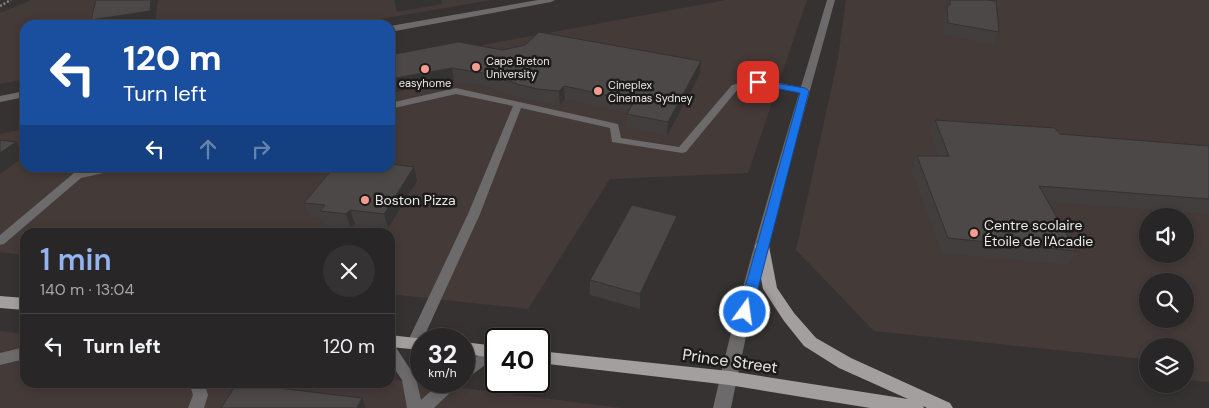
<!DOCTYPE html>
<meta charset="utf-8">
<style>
:root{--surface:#282626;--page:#343232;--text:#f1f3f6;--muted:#a5a5a7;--line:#444343;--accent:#95b2f1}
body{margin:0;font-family:"DM Sans",sans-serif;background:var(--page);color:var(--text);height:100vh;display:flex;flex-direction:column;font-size:19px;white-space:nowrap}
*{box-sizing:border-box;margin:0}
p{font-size:16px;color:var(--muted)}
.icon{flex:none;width:28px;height:28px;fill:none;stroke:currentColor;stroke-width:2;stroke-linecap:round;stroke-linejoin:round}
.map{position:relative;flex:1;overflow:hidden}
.side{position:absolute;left:20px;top:228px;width:375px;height:160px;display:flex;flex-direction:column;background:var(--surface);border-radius:15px;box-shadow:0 2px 8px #0003,0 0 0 1px var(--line)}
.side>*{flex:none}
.banner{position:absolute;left:20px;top:20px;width:375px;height:152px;border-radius:15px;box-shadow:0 2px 8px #0003,0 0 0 1px var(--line);background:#1a4fa0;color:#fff;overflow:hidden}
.controls{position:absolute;left:1139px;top:208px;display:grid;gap:10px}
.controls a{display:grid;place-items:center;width:55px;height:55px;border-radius:50%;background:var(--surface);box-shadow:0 2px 8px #0003,0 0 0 1px var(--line);font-size:25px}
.speed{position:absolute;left:410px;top:328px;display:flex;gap:10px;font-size:25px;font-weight:700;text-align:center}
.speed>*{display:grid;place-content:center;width:65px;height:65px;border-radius:50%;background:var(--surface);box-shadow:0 2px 8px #0003,0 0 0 1px var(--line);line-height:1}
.speed small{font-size:12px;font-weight:400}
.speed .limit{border:2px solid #111;border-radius:8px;background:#fff;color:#111}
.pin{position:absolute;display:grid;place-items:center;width:42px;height:42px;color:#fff;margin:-21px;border-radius:10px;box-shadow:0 2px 8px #0006}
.me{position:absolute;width:55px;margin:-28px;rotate:14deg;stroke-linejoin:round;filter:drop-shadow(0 0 4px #0008)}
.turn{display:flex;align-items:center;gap:18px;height:105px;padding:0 20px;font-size:22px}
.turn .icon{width:65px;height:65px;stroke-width:2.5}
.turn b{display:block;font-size:35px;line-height:42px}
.lanes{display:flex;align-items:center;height:48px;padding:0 20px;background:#0003;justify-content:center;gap:25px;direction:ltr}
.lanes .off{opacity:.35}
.round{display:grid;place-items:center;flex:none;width:52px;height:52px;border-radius:26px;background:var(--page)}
.overview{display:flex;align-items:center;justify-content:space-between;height:85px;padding:0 20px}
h1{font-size:30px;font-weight:600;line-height:38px;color:var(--accent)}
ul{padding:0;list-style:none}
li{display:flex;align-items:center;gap:15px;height:65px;padding:0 20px;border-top:1px solid var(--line)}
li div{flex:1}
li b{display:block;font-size:19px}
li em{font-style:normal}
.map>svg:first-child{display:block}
.built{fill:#443a38;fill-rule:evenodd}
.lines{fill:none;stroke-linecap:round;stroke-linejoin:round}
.path{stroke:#827f7f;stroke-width:2.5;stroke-dasharray:2 2;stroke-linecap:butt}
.service{fill:#6c6a6a;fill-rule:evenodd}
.tertiary{fill:#6c6a6a;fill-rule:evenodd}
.primary{fill:#a39f9e;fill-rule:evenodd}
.wall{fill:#413e3d}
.shaded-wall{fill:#353232}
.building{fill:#4c4847;stroke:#353232}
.route{fill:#1a73e8;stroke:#114b97}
.poi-dot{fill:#f59c91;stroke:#1c1b1a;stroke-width:2}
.labels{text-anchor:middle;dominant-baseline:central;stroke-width:5;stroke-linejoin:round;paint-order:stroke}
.far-poi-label{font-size:11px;fill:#eae7e7;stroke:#1c1b1a;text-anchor:start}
.poi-label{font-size:14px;fill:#eae7e7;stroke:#1c1b1a;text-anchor:start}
.near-street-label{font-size:16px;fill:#eae7e7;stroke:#1c1b1a}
</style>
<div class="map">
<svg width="1209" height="408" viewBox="0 0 1209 408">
<rect width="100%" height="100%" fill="#363232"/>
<!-- built -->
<g class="built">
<polygon points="31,0 492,0 345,25 25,25 25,79 0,84 0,13"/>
<polygon points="726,0 807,0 748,173 610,179 528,309 390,294 390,232 25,232 25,255 0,252 0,134 25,129 25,168 390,168 390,62"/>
<path d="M846,0H1209V382L1185,380V346H1148L1147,367L1143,359L874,331L796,250L838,58ZM1148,216H1185V254H1148ZM1148,281H1185V319H1148Z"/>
<polygon points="0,331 25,334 25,382 390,382 390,379 622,408 0,408"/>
</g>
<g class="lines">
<!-- path -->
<polyline class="path" points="0,6 11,0"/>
<!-- service -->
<g class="service">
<polygon points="758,79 805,88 809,91 805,94 758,85 738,89 686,152 682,153 612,142 610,128 521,108 480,214 423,339 421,339 419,347 414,349 409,347 407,343 468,214 513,106 456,94 390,109 390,103 456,88 618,124 621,138 679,147 732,85"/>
<polygon points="99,168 118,168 117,170 81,178 4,244 0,245 0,235 74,173"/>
<polygon points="390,344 395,346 416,378 421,400 442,381 460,381 458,385 434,408 407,408 402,380 390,362"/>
<polygon points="493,346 496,347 496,357 469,377 464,379 464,365"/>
<polygon points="25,347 25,359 0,365 0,353"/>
<polygon points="189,382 204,382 208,395 204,408 188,408 193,395"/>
</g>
<!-- tertiary -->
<g class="tertiary">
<polygon points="538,0 555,0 551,2 390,32 390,26"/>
<path d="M827,0H835C798,135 758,270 731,408H713C744,270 787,135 827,0Z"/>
<polygon points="25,91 25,97 0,102 0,96"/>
</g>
<!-- primary -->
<g class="primary">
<polygon points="762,241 767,243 769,246 777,288 794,313 816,338 851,358 950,403 953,408 927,408 923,406 924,408 870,408 729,385 539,363 539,351 729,371 908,399 839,368 804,346 784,321 763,289 755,246 757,243"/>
<polygon points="0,296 25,298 25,310 0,308"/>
<polygon points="390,335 424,339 421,339 421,350 390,347"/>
<polygon points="464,342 496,346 496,358 464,354"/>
</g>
</g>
<!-- wall -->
<g class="wall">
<polygon points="391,0 442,0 442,4 397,12"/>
<polygon points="949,0 987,0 999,32 994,44 944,35 943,17"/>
<polygon points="503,50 701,61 700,74 667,136 627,127 627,113 565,99 560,105 539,102 521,98 489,87 454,81 390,55"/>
<polygon points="935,120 1060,134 1209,146 1209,214 1048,202 1076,251 1067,265 942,253 911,170 917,156 938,156 930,133"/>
<polygon points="417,181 388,228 355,224 351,229 325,226 323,219 310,217 304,203"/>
<polygon points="677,216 676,230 640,309 590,295 590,280"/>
</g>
<!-- shaded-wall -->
<g class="shaded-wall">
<polygon points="151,0 158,0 155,23 141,25 93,25 91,20"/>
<polygon points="394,0 442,0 442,4 397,12"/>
<polygon points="701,61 700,74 667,136 668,122"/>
<polygon points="452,68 454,81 390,93 390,79"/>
<polygon points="564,86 565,99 560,105 559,91"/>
<polygon points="16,142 25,156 0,174 0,153"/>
<polygon points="414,167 417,181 388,228 384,214"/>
<polygon points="350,210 355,224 351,229 346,214"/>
<polygon points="677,216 676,230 640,309 640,294"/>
<polygon points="362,398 366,408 357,408"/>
</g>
<!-- building -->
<g class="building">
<polygon points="96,0 151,0 150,11 91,20"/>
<polygon points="950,0 987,0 996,1 999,32 948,23 947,5 950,5"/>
<polygon points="539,32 701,61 668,122 627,114 634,101 564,86 559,91 538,89 520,85 488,74 452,68 390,79 390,55 458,42 503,50 525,45"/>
<polygon points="935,120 1055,128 1060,134 1209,146 1209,199 1039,186 1076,251 948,238 917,156 949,156"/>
<polygon points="0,140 16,142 0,153"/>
<polygon points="390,164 414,167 384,214 350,210 346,214 320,211 325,205 304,203 333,168 390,168"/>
<polygon points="632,205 677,216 640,294 590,280"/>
<polygon points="237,383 362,398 357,408 221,408"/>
</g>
<!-- route -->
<polygon class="route" points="755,80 805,88 809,91 752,312 745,318 738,312 800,93 755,84"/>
<!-- markers -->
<g class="poi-dot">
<circle cx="476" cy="67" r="5"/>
<circle cx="425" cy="69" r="5"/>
<circle cx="598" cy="91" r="5"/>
<circle cx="365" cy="200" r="5"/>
<circle cx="974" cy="233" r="5"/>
</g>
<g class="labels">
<!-- far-poi labels -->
<g class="far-poi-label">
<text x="486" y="61">Cape Breton<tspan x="486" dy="13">University</tspan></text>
<text x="425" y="83" text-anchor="middle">easyhome</text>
<text x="608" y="85">Cineplex<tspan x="608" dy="13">Cinemas Sydney</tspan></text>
</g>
<!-- poi labels -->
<g class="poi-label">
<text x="375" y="200">Boston Pizza</text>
<text x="984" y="225">Centre scolaire<tspan x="984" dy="16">Étoile de l'Acadie</tspan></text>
</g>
<!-- near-street labels -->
<g class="near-street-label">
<text transform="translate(730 361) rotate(8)">Prince Street</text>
</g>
</g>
</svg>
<div class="controls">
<a><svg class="icon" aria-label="sound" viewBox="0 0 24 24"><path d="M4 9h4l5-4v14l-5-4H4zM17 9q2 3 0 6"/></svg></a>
<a><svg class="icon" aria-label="search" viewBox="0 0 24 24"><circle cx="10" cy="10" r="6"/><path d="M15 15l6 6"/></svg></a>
<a><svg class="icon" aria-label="layers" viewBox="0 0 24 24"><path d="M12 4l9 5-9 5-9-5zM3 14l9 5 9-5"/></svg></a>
</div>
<div class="speed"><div>32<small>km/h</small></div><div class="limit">40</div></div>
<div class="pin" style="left:758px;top:82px;background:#d93025"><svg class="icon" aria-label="arrive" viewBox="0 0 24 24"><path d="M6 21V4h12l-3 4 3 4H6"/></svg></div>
<svg class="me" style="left:745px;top:312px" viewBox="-20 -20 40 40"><circle r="17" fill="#1a73e8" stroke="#fff" stroke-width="3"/><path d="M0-11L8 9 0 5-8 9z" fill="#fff"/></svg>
<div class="banner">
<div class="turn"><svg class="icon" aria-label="left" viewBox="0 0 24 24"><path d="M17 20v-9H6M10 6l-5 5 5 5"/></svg><div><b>120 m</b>Turn left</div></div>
<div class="lanes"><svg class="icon" aria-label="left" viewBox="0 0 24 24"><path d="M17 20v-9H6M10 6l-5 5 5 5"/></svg><svg class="icon off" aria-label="ahead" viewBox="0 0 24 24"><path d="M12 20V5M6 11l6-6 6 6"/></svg><svg class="icon off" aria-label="right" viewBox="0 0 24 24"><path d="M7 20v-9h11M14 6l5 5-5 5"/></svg></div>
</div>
<section class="side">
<div class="overview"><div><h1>1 min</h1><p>140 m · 13:04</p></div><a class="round"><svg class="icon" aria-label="close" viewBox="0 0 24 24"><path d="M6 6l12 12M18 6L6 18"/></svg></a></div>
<ul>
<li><svg class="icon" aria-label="left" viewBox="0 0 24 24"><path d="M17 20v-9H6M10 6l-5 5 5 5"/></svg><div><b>Turn left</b></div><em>120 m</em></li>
</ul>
</section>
</div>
